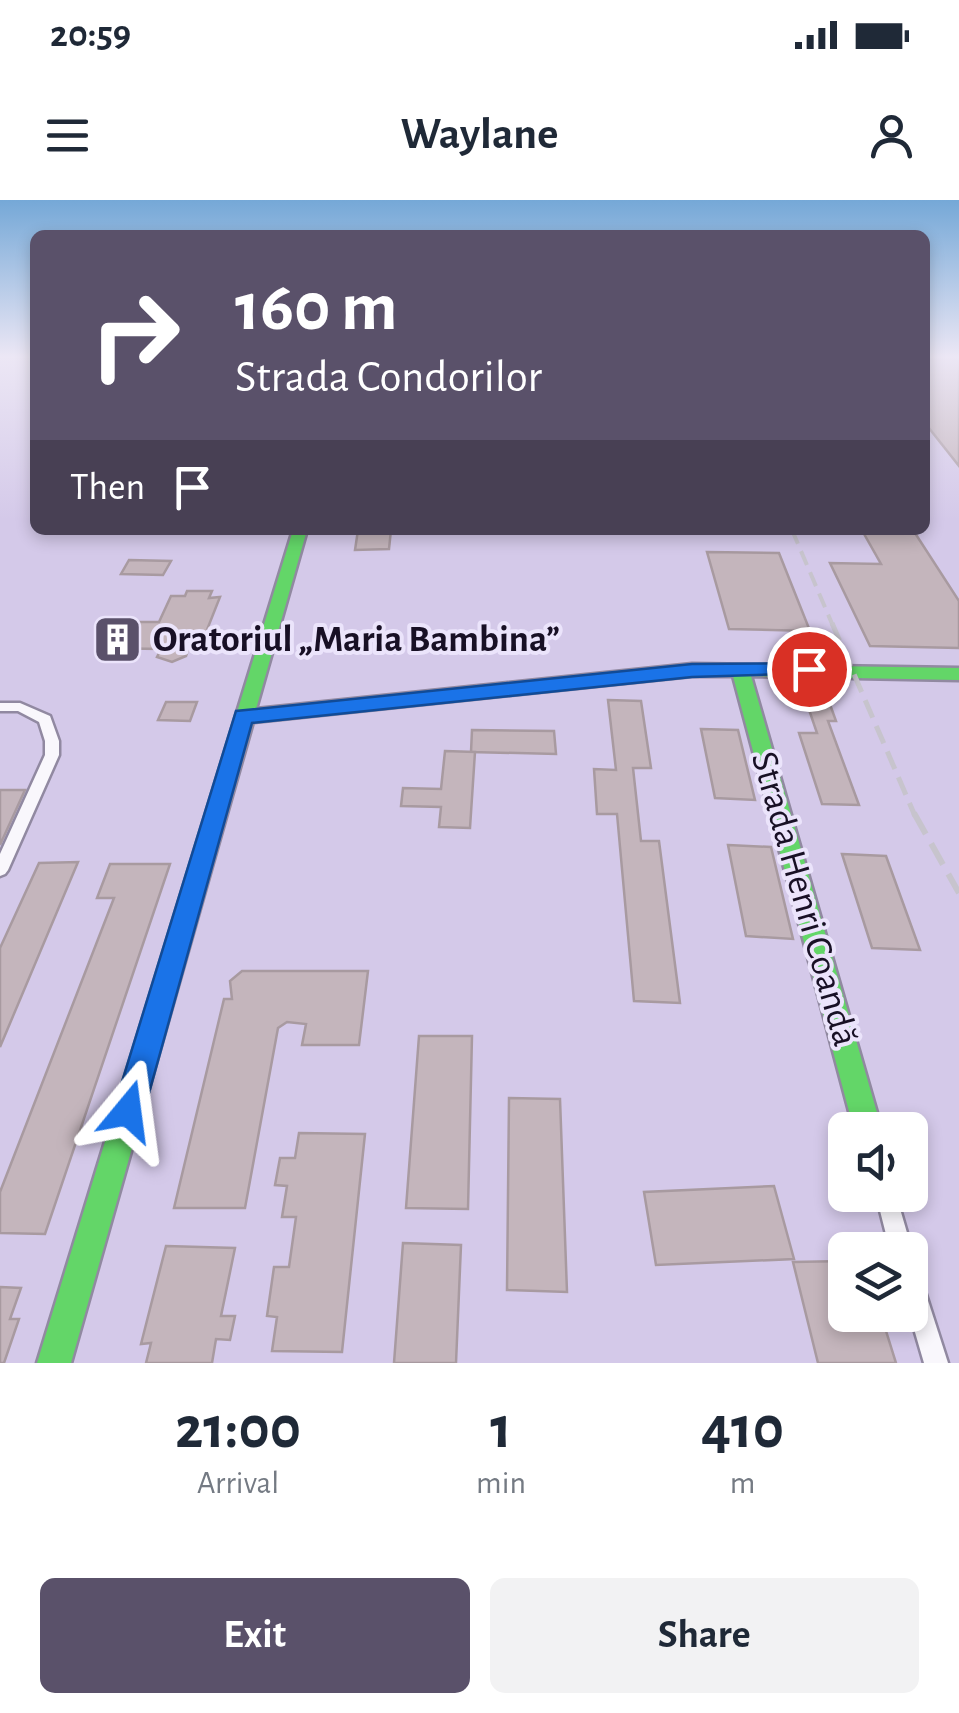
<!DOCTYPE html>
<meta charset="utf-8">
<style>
:root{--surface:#fff;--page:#f2f2f3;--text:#1f2937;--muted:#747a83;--accent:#5a516a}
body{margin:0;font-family:"Alegreya Sans",sans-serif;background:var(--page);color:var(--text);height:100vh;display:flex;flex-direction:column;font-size:38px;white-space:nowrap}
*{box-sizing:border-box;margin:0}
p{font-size:32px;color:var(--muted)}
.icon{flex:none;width:55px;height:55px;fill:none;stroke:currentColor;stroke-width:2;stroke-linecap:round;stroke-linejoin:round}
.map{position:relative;height:1163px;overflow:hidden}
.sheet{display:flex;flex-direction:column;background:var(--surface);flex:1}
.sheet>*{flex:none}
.hud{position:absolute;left:30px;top:30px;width:900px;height:305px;border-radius:15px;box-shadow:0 5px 15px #0003;background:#5a516a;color:#fff;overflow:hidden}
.fabs{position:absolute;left:828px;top:912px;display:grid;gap:20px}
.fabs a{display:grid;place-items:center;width:100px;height:100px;border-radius:15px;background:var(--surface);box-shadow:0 5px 15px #0003;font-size:50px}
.pin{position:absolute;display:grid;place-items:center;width:85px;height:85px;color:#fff;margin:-42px;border:5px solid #fff;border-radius:50%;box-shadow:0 2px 10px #0007}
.me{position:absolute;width:110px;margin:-55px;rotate:16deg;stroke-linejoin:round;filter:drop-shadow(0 0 8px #0008)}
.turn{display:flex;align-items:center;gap:35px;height:210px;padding:0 40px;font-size:45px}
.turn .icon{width:130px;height:130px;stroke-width:2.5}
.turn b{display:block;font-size:70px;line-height:85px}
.then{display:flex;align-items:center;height:95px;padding:0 40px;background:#0003;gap:20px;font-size:38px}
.eta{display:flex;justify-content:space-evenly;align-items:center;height:170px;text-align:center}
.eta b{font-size:60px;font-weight:700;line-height:70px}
.cta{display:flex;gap:20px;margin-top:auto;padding:20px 40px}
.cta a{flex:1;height:115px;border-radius:15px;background:var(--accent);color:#fff;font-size:40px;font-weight:700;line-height:115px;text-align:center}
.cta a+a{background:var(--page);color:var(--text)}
.status{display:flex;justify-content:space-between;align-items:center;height:70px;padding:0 50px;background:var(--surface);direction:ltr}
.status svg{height:28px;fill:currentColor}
header{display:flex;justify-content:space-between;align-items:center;height:130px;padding:0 40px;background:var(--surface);font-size:45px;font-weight:700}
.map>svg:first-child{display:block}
.building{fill:#c4b5bc;stroke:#a89aa0;stroke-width:2.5}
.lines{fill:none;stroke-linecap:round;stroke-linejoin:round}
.street-casing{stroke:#9189a1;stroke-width:5}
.fast-casing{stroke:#9189a1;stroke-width:5}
.street{fill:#f9f7fc;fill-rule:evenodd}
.fast{fill:#63d668;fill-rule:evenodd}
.rail-far2{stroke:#c7c4cd;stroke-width:4;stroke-dasharray:15 8;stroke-linecap:butt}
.rail-far1{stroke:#c7c4cd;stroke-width:5;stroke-dasharray:19 9;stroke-linecap:butt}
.rail{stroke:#c7c4cd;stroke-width:6;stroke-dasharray:24 11;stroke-linecap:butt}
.route{fill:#1a73e8;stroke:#114b97;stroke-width:2.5}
.labels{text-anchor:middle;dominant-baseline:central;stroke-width:8;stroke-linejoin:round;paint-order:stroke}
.poi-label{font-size:38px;font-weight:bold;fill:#181025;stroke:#ebe4fb;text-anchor:start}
.street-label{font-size:38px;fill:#181025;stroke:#ebe4fb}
</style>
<div class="status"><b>20:59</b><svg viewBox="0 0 49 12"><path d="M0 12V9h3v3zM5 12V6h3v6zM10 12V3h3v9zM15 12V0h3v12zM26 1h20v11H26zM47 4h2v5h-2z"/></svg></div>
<header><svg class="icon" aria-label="menu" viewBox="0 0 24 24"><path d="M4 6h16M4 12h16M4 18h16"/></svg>Waylane<svg class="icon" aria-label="person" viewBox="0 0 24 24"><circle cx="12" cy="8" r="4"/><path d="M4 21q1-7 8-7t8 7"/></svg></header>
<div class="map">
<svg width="959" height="1163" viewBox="0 0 959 1163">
<rect width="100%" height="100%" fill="#d4c9e9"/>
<!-- building -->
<g class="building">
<polygon points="925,157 959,157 959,266 925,223"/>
<polygon points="358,330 391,330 389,349 355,350"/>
<polygon points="863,332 915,333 959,401 959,448 870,446 830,363 881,364"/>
<polygon points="707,352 779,353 810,431 729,429"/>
<polygon points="129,360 171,361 163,375 121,374"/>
<polygon points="187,391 212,391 209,398 220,397 199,450 188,450 186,456 172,462 157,457 161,449 98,448 114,422 159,422 171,396 185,396"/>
<polygon points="804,495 827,496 836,521 828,521 859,605 822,604 799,533 817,533"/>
<polygon points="608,500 641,501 651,568 633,568 641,641 659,641 680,803 634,801 617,614 597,614 594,569 616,570"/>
<polygon points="166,502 197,502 190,521 158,520"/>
<polygon points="701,529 738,530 755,600 715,598"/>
<polygon points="472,530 554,531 556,554 471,552"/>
<polygon points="445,551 475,552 470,628 439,627 441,607 401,606 403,588 441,589"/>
<polygon points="0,590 25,590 0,645"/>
<polygon points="728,645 771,647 793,739 746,736"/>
<polygon points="842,654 886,656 920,750 872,748"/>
<polygon points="78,662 0,847 0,748 39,663"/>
<polygon points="110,664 170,664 45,1034 0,1033 0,992 114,698 97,698"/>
<polygon points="242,771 368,771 359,845 302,845 306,824 287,822 278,828 245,1008 174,1008 224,799 232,799 230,781"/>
<polygon points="419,836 472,836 468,1009 406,1008"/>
<polygon points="509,898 560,899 567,1092 507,1090"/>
<polygon points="299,933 365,934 342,1152 272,1151 277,1117 267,1116 274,1067 289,1067 296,1017 282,1017 287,986 275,985 280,958 295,958"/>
<polygon points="774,986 794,1059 656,1065 644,992"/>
<polygon points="403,1043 461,1045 456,1163 394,1163"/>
<polygon points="166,1046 235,1048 221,1116 235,1116 230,1140 216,1139 212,1163 146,1163 151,1143 141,1144"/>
<polygon points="845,1061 845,1115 881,1115 896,1163 818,1163 793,1062"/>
<polygon points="0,1087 21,1088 10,1119 19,1119 4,1163 0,1163"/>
</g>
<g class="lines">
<defs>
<g id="street">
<polygon points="0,503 20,503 50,516 59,541 59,555 8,670 5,674 0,676 0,654 45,555 45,541 39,522 18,511 0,511"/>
<polygon points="876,995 896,995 912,1050 910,1054 910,1050 890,1050"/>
<polygon points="910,1068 918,1071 921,1079 948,1163 924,1163 910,1115"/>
</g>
<polygon id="fast" points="293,330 307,330 256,509 692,464 959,468 959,480 751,476 882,930 854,930 733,476 692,476 253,522 71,1163 37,1163"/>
</defs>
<!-- street casing -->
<use href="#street" class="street-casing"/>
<!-- fast casing -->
<use href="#fast" class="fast-casing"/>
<!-- street -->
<use href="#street" class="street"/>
<!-- fast -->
<use href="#fast" class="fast"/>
<!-- rail-far2 -->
<polyline class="rail-far2" points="792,330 833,426"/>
<!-- rail-far1 -->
<polyline class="rail-far1" points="832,423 915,616"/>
<!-- rail -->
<polyline class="rail" points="914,613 959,693"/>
</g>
<!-- sky -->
<linearGradient id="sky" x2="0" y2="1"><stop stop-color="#75a8d7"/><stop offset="0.49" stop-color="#ece7f5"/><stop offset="1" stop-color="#ece7f5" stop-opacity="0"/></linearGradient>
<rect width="959" height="320" fill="url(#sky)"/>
<!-- route -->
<polygon class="route" points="809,463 816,465 816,473 692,477 252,523 144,911 139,922 128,926 117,922 113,911 236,511 692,464"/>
<!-- icons -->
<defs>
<symbol id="building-square" viewBox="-11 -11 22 22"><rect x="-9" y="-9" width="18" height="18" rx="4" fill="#5a516a" stroke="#ebe4fb"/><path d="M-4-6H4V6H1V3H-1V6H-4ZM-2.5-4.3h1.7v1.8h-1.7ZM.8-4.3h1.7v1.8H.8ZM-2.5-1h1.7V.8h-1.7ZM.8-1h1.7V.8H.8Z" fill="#fff"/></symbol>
</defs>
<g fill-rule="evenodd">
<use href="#building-square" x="90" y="412" width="55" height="55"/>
</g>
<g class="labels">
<!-- poi labels -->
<g class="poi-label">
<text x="153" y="440">Oratoriul „Maria Bambina”</text>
</g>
<!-- street labels -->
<g class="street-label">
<text transform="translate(804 699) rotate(74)">Strada Henri Coandă</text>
</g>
</g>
</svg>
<div class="fabs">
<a><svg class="icon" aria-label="sound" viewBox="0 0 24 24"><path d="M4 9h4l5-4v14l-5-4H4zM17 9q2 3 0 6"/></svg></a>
<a><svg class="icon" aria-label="layers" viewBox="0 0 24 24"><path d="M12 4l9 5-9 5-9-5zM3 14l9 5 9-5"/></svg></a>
</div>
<div class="pin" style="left:809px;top:469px;background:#d93025"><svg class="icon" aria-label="arrive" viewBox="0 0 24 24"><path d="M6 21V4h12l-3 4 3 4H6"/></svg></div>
<svg class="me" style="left:128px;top:911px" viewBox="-20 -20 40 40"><path d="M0-17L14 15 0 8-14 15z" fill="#1a73e8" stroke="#fff" stroke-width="4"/></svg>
<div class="hud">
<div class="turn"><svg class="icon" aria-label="right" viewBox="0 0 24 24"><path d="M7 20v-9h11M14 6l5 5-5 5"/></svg><div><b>160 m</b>Strada Condorilor</div></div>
<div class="then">Then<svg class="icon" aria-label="arrive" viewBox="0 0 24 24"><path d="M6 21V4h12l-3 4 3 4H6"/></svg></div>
</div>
</div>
<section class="sheet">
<div class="eta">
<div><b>21:00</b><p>Arrival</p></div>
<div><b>1</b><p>min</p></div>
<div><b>410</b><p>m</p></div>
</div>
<div class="cta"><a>Exit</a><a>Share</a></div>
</section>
